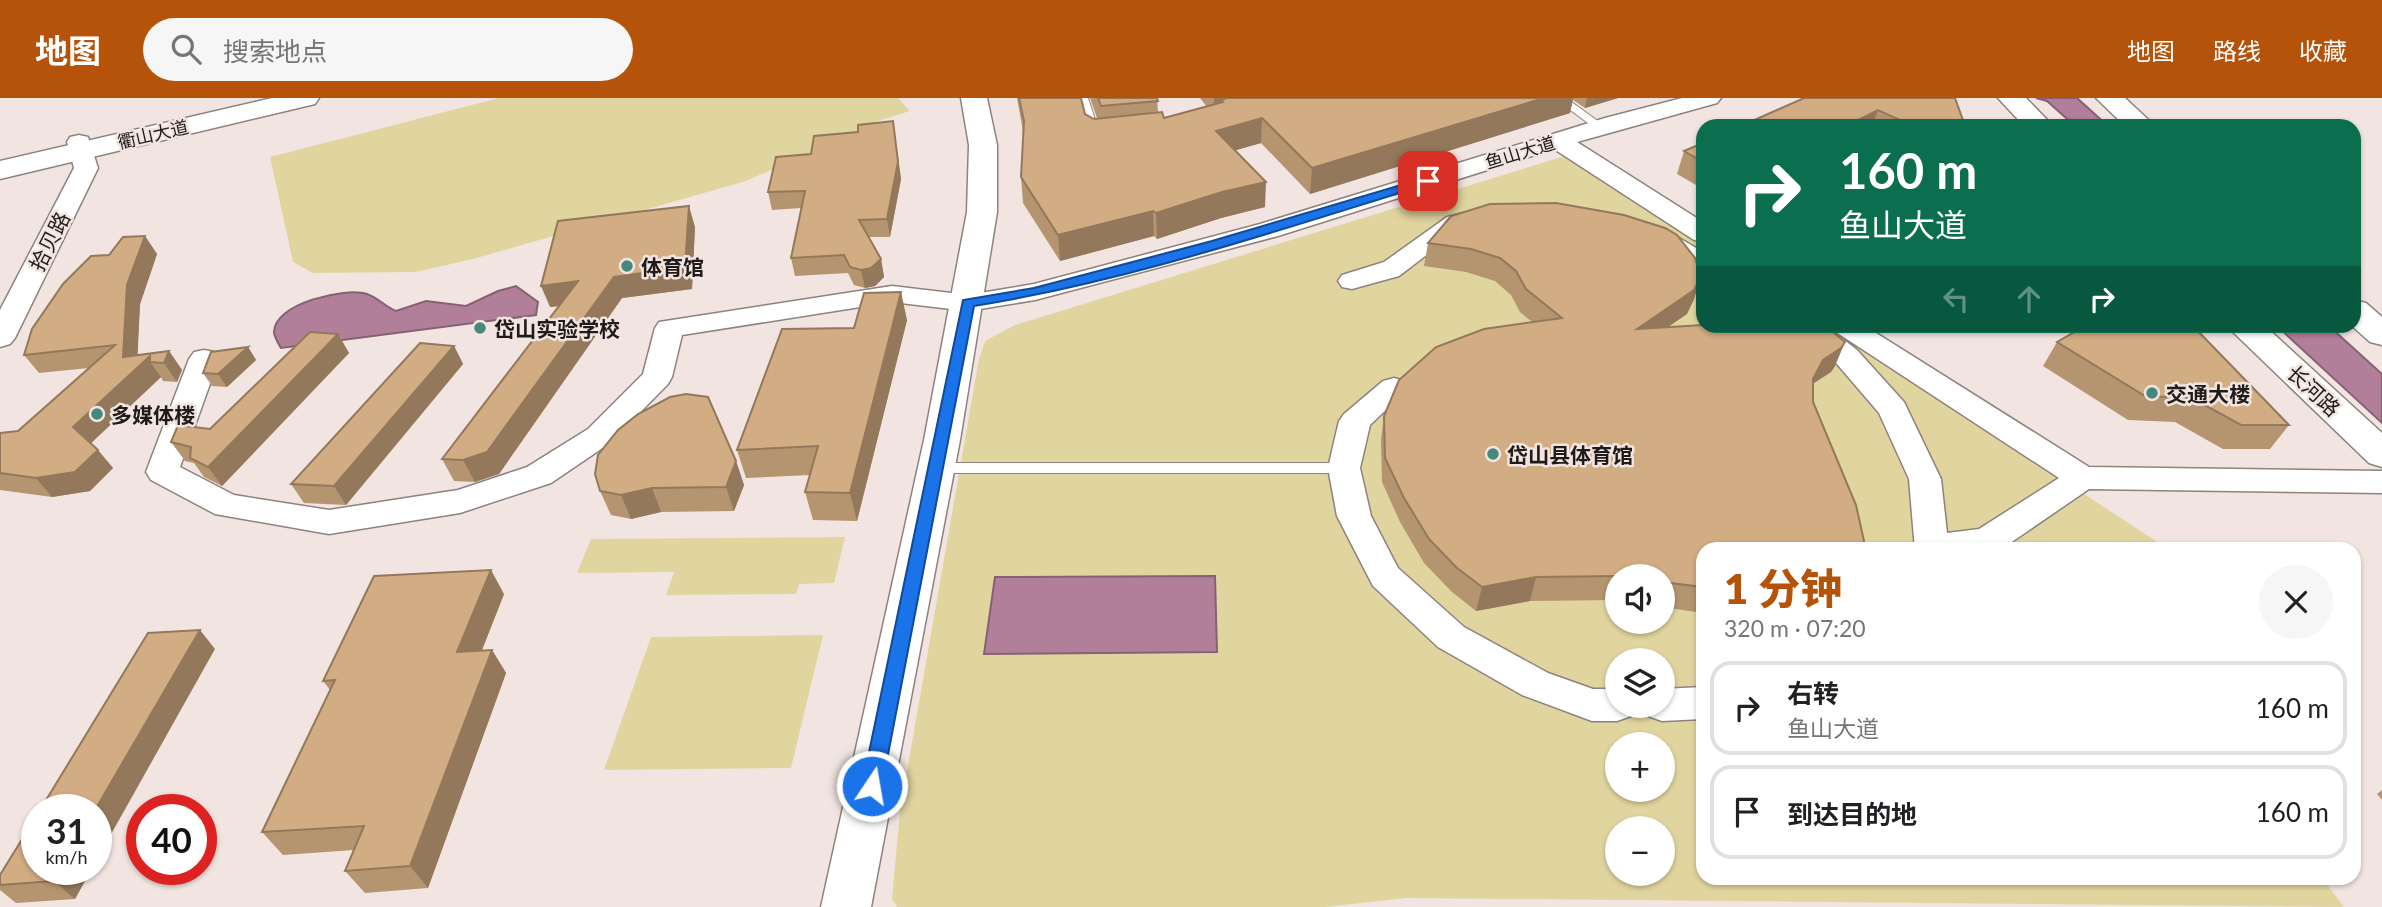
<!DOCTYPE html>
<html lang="zh">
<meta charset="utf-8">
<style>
:root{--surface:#fff;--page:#f6f6f6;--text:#202124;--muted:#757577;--line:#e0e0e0;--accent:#b45309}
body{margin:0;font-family:Lato,"Noto Sans SC",sans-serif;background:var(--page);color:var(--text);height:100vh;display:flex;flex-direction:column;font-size:26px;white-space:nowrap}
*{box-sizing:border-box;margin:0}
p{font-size:23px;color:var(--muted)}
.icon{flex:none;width:38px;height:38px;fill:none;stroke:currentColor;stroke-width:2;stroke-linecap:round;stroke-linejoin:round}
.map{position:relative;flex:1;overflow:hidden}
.side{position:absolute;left:1696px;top:444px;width:665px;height:343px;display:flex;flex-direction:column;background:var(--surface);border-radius:21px;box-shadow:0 2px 5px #0004}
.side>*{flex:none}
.banner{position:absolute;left:1696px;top:21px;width:665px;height:214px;border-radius:21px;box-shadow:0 2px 5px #0004;background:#0b6e4f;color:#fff;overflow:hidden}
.buttons{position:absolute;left:1605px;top:466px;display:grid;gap:14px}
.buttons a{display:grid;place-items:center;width:70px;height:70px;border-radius:50%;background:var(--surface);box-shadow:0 2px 5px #0004;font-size:35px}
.speed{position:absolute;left:21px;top:696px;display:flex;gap:14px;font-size:35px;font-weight:700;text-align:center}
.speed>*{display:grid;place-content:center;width:91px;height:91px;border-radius:50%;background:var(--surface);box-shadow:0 2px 5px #0004;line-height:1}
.speed small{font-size:18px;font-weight:400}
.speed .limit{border:10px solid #d22;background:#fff;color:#111}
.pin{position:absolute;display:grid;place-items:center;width:60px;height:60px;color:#fff;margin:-30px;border-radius:14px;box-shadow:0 4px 10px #0006}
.me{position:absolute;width:77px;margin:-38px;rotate:12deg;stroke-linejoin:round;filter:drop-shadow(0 0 5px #0008)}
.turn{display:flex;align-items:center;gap:24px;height:147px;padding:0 28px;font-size:32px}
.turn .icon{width:91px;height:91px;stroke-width:2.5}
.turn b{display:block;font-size:49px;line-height:60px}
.lanes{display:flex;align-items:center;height:66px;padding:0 28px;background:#0003;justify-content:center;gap:35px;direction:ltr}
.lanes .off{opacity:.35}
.round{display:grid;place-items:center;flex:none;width:74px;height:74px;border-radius:37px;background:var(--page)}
.head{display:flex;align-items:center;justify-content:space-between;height:119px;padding:0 28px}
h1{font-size:42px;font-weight:800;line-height:52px;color:var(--accent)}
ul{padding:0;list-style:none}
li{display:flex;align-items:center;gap:21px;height:94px;margin:0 14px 10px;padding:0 14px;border:4px solid var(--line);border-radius:21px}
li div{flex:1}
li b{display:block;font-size:26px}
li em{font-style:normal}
header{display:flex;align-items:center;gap:42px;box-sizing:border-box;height:98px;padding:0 35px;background:var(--accent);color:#fff}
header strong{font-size:33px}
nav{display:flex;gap:38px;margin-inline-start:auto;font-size:24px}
.search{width:490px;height:63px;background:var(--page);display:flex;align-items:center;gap:18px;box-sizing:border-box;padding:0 24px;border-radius:38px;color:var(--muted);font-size:26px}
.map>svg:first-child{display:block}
.green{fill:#e1d59f;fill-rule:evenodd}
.water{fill:#b17f9a;stroke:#856173;stroke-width:2}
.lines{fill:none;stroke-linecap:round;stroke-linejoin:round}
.lane-casing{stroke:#8d827e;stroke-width:2}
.street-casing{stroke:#8d827e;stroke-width:3}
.secondary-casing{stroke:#8d827e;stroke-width:3}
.primary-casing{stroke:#8d827e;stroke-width:3}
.lane{fill:#fff;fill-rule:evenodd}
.street{fill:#fff;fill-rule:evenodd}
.secondary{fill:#fff;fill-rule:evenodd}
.primary{fill:#fff;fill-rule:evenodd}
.wall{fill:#b59470}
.shaded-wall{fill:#93785b}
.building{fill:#d2ac82;stroke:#93785b;stroke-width:2}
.route{fill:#1a73e8;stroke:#114b97;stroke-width:2}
.poi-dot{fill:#45897d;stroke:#f2e5e1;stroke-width:2.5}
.labels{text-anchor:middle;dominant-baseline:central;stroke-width:5;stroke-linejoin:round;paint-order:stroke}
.far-street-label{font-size:18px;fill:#1f1b19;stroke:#f2e5e1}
.street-label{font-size:21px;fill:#1f1b19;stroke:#f2e5e1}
.poi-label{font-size:21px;font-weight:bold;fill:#1f1b19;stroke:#f2e5e1;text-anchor:start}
</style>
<header>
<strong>地图</strong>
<div class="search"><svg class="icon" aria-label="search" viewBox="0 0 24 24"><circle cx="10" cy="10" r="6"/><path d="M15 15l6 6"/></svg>搜索地点</div>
<nav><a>地图</a><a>路线</a><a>收藏</a></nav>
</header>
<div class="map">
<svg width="2382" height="809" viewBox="0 0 2382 809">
<rect width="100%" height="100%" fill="#f2e5e1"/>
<!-- green -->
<g class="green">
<polygon points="499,0 898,0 910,13 865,27 867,30 746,83 473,161 416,174 313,175 293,164 270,59"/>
<path d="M1568,57L1703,145V228H1828L2168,451L1703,452V780H2322L2344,809L1407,800L1326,809H897L892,801L900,713L979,261L985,243L1015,227ZM1617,478H1662V523H1617ZM1617,562H1662V607H1617ZM1617,646H1662V691H1617ZM1617,730H1662V775H1617Z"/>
<polygon points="845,439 834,485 799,486 796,496 666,497 674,474 577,475 591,441"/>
<polygon points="823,537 791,670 604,672 651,539"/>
</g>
<!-- water -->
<g class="water">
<polygon points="2036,0 2077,0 2108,28 2075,28 2047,3"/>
<path d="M516,188L538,204L536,217L281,250C278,245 275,240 274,235C273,205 346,189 367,196C378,200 386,209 396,213L426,203L466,208L498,193Z"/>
<polygon points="2277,228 2329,228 2382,276 2382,325"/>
<polygon points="1215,478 1217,554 984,556 995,479"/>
</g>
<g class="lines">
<defs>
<g id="lane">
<polygon points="1078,0 1088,0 1100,37 1098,39 1088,37"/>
<polygon points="1554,0 1566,0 1606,29 1596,31"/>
<polygon points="936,365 1344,365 1352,370 1344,375 936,375 928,370"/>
</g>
<g id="street">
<polygon points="1682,0 1721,0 1717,5 1577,44 1703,124 1703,144 1694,142 1554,51 1278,138 1035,202 968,213 892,204 682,237 672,279 668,286 610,345 551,385 460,415 329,436 215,416 151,382 146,374 189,261 194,254 204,252 214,254 219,261 180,369 234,397 329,412 458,392 527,369 588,331 643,276 655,230 659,224 892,188 968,197 1034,186 1260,126 1605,20"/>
<polygon points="79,37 88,39 98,70 15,240 10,246 0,249 0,212 74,70 67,44 70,39"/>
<polygon points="1481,111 1490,113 1494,119 1490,125 1472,128 1454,136 1399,178 1352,191 1342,189 1338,183 1342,177 1384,164 1447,119"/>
<path d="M1655,134L1679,140L1703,154V173C1682,168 1666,153 1646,148L1642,142L1646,136Z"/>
<polygon points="1794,228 1826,228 1857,252 1904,304 1941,381 1947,435 1979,431 2059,380 1836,234 1832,228 1865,228 2089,369 2382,373 2382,395 2089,391 2000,452 1915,452 1909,381 1879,315 1837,266"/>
<polygon points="1394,280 1405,283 1409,290 1370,327 1360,370 1371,418 1398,470 1464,529 1548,575 1593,591 1617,591 1617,607 1636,607 1631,618 1617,623 1592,623 1522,597 1438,549 1373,488 1337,418 1328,370 1339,323 1344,316 1383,283"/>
<polygon points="1703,589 1703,621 1662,623 1648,618 1643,607 1662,607 1662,591"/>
</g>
<g id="secondary">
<polygon points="961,0 987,0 997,47 997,114 960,342 871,809 821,809 924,342 967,114 969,47"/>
<polygon points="1998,0 2026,0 2053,28 2024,28"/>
<polygon points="2096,0 2125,0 2155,28 2125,28"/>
<polygon points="2354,202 2366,205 2382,219 2382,247 2370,244 2352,228"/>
<polygon points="2230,228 2265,228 2382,335 2382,369 2369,365 2234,235"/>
</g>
<polygon id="primary" points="272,0 319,0 315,6 0,81 0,63"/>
</defs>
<!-- lane casing -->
<use href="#lane" class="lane-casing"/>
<!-- street casing -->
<use href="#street" class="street-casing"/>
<!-- secondary casing -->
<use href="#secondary" class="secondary-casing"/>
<!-- primary casing -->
<use href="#primary" class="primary-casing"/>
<!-- lane -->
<use href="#lane" class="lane"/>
<!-- street -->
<use href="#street" class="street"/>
<!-- secondary -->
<use href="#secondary" class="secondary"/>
<!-- primary -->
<use href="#primary" class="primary"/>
</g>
<!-- wall -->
<g class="wall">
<polygon points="1017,0 1081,0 1085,16 1094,21 1097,20 1090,0 1157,0 1158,14 1164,20 1207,9 1200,0 1618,0 1585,10 1573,2 1570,15 1310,96 1261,45 1235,52 1265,109 1221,120 1157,141 1154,138 1060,163 1023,105 1021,79 1023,33"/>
<polygon points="1804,0 1964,25 1972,28 1741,28"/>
<polygon points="893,23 901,81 890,139 869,139 881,161 884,179 875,188 865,190 854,187 848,175 795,178 791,160 801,110 772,112 768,94 811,56 858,34"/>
<polygon points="1703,45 1703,91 1677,76 1684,53"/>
<polygon points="695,129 692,191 622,200 499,376 475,384 454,383 442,361 559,208 550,209"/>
<polygon points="145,138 157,156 140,206 137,257 169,253 182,272 177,284 163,283 161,279 91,345 113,370 90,393 52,399 0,392 0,335 18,333 89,270 39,275 24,257 109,157"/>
<polygon points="1428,145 1701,178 1694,201 1687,216 1667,229 1835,268 1831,274 1813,286 1703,452 1703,515 1662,509 1662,478 1617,478 1617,502 1530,503 1476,513 1452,494 1424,465 1400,424 1382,384 1381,342 1384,318 1532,224 1520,214 1511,197 1495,183 1466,174 1424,168"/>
<polygon points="907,222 857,423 813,422 805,394 810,377 746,380 737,352 854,230"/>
<polygon points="338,236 349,255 222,388 204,379 194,365 185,363 171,344 210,331"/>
<polygon points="2057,244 2289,327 2270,351 2223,351 2175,324 2128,322 2043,268"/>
<polygon points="454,248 463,266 346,407 304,405 291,386"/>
<polygon points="248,249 256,262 227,289 212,288 203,275"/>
<polygon points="736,363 744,387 734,413 661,414 631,421 611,417 600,393"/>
<polygon points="504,496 482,552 492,552 506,575 428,790 365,795 345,773 354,752 283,757 262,734 330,592 323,583"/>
<polygon points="2382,692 2382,702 2377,696"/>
<polygon points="37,772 91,772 75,801 16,805 0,792 0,777"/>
</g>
<!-- shaded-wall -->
<g class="shaded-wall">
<polygon points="1214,0 1271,0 1223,4 1221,2 1221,15 1214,17"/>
<polygon points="1544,0 1573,0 1570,15 1310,96 1312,70"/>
<polygon points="1587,0 1618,0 1585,10"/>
<polygon points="1878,12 1872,28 1846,28"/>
<polygon points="1262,20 1261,45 1216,58 1216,33"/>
<polygon points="893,23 901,81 890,139 887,121"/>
<polygon points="1266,84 1265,109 1221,120 1157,141 1156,115 1222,94"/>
<polygon points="689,108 695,129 692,191 622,200 499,376 475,384 463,362 614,179"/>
<polygon points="1153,113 1154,138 1060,163 1058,137"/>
<polygon points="145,138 157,156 140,206 137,270 150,258 150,264 161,279 88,348 73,329 123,259 127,187"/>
<polygon points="881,161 884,179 875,188 865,190 861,172"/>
<polygon points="1701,178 1694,201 1687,216 1630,255 1637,231"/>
<polygon points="578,183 587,205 550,209 541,188"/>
<polygon points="901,194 907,222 857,423 850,395"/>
<polygon points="338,236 349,255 222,388 208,369"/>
<polygon points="1845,244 1835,268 1831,274 1812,286 1813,281 1823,262"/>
<polygon points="454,248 463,266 346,407 334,388"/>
<polygon points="248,249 256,262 227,289 218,276"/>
<polygon points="169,253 182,272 177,284 164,265"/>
<polygon points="98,352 113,370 90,393 52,399 36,380"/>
<polygon points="736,363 744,387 734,413 726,389"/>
<polygon points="652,390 661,414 631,421 621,397"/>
<polygon points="491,472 504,496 472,577 457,554"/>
<polygon points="1536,479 1530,503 1476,513 1482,489"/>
<polygon points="200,532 215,551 96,763 95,712"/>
<polygon points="492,552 506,575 428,790 410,768"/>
<polygon points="61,772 91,772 75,801 54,783"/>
</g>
<!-- building -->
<g class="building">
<polygon points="1019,0 1081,0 1085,16 1094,21 1162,14 1164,20 1223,4 1221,2 1227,0 1544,0 1312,70 1262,20 1216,33 1266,84 1222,94 1156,115 1153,113 1058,137 1021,79 1024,23"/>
<polygon points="1098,0 1157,0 1158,3 1101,8"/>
<polygon points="1804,0 1955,0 1964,25 1972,28 1913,28 1878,12 1846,28 1741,28"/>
<polygon points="893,23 898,64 887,121 859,122 881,161 871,170 861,172 850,169 844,157 791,160 805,93 768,94 776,59 811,56 814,38 858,34 858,27"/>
<polygon points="1703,45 1703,64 1684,53"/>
<polygon points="1556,105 1624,117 1665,130 1677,137 1695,160 1701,178 1694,192 1637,231 1703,227 1826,228 1845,244 1841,250 1823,262 1813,281 1813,304 1856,407 1864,443 1862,452 1703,452 1703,489 1662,484 1662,478 1617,478 1536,479 1482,489 1457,470 1429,441 1404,400 1385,360 1384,318 1399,282 1436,249 1484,231 1562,220 1526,191 1516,173 1500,160 1471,151 1428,145 1451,118 1490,106"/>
<polygon points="689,108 685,169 614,179 487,354 463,362 442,361 578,183 541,188 558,123"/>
<polygon points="145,138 127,187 123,259 169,253 164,265 150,264 150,258 73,329 98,352 75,374 36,380 0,375 0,335 18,333 115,247 24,257 32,231 63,186 91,158 109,157 123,139"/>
<polygon points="901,194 850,395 805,394 818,348 737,352 782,231 854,230 864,195"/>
<polygon points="2085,228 2193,228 2289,327 2241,327 2192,300 2145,298 2057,244"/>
<polygon points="310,234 338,236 208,369 190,360 191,349 171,344 178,327 210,331"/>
<polygon points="420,245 454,248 334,388 291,386"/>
<polygon points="248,249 218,276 203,275 211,254"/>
<polygon points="686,296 708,299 736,363 726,389 652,390 621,397 600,393 595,376 598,357 618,332 638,316 670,299"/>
<polygon points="491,472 457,554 492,552 410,768 345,773 364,728 262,734 335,582 323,583 374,478"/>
<polygon points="200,532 95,712 40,712 148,535"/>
<polygon points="37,717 37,772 61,772 54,783 0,787 0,777"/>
</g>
<!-- route -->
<path class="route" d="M1428,79L1432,80V85C1281,131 1130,183 974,208L882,688L879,694L872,696L865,694L862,688L963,202L1034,190L1212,143Z"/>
<!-- markers -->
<g class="poi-dot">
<circle cx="627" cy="168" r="7"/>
<circle cx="480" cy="230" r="7"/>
<circle cx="2152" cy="295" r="7"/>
<circle cx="97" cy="316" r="7"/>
<circle cx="1493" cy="356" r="7"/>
</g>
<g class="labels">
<!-- far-street labels -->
<g class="far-street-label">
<text transform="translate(153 36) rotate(-13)">衢山大道</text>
<text transform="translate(1520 54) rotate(-17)">鱼山大道</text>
</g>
<!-- street labels -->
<g class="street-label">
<text transform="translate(49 143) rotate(-63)">拾贝路</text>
<text transform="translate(2314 292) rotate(43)">长河路</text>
</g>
<!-- poi labels -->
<g class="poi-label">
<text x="641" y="168">体育馆</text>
<text x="494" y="230">岱山实验学校</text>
<text x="2166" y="295">交通大楼</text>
<text x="111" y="316">多媒体楼</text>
<text x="1507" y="356">岱山县体育馆</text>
</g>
</g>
</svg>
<div class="buttons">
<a><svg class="icon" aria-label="sound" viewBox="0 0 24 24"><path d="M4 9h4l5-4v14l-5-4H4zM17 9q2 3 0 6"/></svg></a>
<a><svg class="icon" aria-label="layers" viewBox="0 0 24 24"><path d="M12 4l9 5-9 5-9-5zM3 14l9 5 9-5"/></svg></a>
<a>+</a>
<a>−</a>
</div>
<div class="speed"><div>31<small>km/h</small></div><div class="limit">40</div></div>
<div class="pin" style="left:1428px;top:83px;background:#d93025"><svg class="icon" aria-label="arrive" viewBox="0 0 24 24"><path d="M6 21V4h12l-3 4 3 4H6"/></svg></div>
<svg class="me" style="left:872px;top:688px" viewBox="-20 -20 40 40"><circle r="17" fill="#1a73e8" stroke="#fff" stroke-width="3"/><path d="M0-11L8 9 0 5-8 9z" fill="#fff"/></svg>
<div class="banner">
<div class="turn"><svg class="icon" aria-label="right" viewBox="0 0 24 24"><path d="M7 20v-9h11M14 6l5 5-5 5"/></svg><div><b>160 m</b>鱼山大道</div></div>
<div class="lanes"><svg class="icon off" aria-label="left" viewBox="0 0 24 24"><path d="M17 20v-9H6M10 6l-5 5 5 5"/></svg><svg class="icon off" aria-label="ahead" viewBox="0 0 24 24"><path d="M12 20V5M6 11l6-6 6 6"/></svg><svg class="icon" aria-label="right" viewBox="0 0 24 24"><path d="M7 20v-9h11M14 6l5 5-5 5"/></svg></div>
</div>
<section class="side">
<div class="head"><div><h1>1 分钟</h1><p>320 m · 07:20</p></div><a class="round"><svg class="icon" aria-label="close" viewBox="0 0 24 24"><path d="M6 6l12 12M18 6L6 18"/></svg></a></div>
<ul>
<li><svg class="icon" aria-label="right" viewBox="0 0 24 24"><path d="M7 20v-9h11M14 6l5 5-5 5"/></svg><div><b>右转</b><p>鱼山大道</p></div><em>160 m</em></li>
<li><svg class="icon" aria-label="arrive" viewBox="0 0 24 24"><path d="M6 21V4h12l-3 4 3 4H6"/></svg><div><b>到达目的地</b></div><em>160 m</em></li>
</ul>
</section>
</div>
